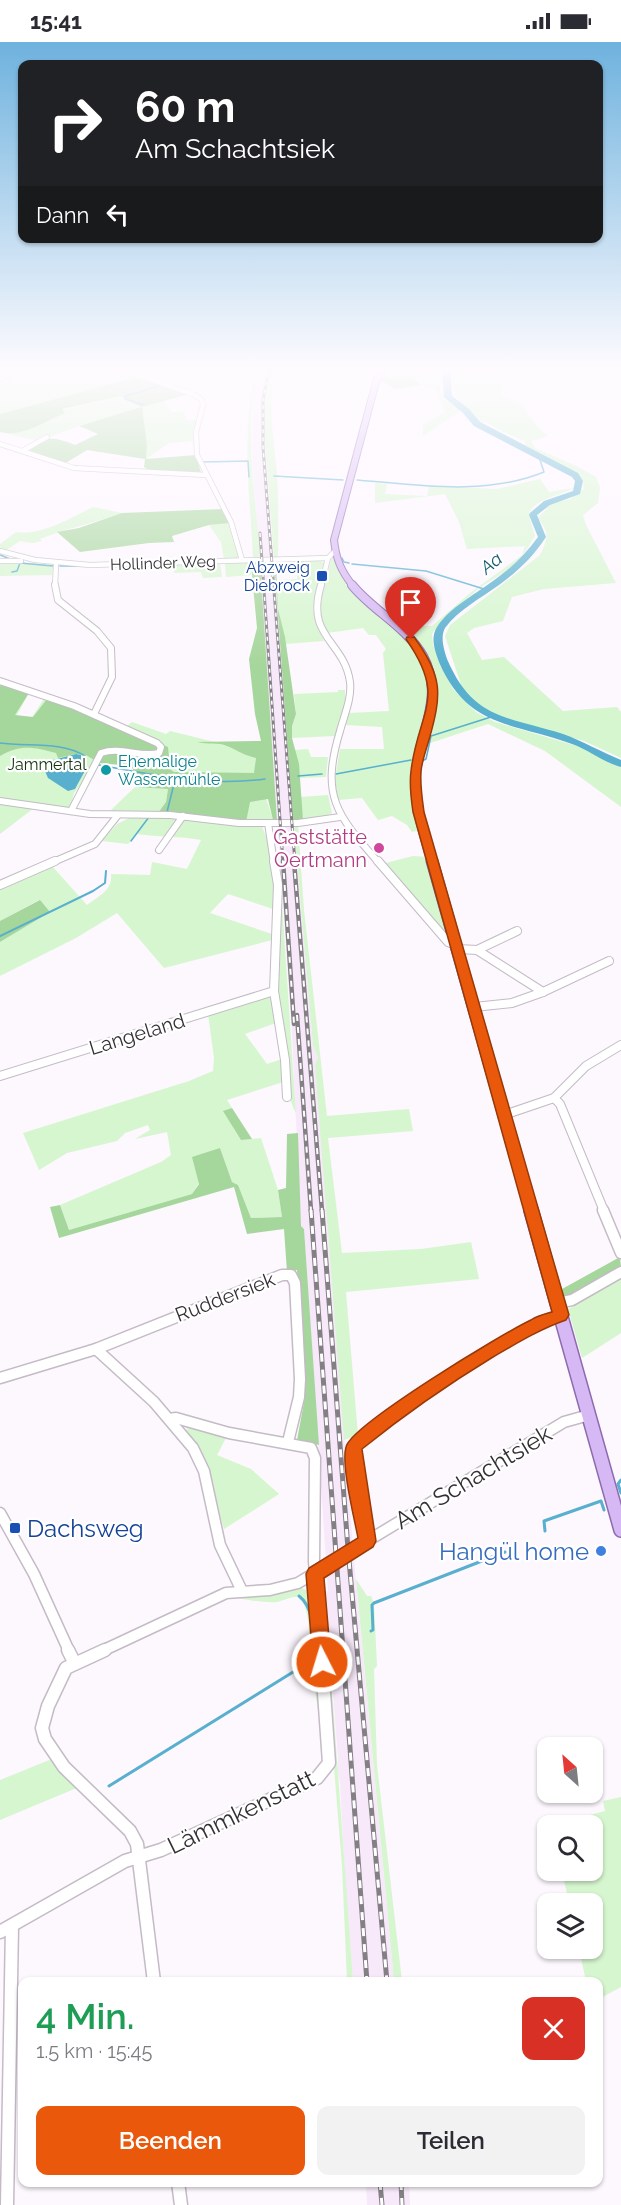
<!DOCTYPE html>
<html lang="de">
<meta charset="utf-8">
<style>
:root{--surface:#fff;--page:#f2f2f3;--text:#2b2b33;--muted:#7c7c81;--accent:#ea580c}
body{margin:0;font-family:Raleway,sans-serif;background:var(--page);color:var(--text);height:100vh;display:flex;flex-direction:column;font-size:22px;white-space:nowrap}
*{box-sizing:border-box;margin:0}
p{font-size:20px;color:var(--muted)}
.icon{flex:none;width:33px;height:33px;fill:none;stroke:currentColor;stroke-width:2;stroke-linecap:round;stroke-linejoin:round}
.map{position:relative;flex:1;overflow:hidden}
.side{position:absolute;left:18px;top:1935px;width:585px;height:210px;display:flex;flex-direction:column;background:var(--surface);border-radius:12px;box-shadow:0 2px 4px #0004}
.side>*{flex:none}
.top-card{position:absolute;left:18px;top:18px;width:585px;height:183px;border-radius:12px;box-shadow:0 2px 4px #0004;background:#202124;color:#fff;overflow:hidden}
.needle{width:39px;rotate:333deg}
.controls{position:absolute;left:537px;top:1695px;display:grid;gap:12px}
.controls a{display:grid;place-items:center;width:66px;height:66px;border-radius:12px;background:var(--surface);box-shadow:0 2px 4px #0004;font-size:30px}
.pin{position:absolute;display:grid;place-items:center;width:51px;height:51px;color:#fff;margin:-62px -26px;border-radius:50% 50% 50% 0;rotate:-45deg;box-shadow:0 0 6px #0007}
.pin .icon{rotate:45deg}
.me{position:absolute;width:66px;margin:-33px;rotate:355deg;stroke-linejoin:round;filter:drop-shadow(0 0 4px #0008)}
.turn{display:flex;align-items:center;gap:21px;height:126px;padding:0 18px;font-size:27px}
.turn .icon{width:78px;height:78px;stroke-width:2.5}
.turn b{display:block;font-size:42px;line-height:51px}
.then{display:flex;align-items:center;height:57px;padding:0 18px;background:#0003;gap:12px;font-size:22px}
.round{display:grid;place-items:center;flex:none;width:63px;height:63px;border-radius:12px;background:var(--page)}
.overview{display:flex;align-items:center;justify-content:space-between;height:102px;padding:0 18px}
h1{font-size:36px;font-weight:600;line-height:45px;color:#1e9e55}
.primary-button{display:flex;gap:12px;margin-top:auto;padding:12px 18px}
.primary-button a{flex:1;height:69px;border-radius:12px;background:var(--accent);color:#fff;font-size:24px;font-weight:600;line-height:69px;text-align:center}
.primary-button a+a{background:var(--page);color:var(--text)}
.status{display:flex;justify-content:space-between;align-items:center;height:42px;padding:0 30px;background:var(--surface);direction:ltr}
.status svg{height:16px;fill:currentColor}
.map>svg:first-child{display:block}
.built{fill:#f7e9fa}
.green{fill:#d6f6cf}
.forest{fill:#a5d69b}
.water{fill:#58afce}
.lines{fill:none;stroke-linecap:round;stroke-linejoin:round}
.stream-far2{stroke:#58afce;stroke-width:1.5}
.stream-far1{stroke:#58afce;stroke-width:2}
.stream{stroke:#58afce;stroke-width:3}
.river{fill:#58afce;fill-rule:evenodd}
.minor-far4-casing{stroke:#c4bbc6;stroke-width:6}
.minor-far3-casing{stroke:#c4bbc6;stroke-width:8}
.minor-far2-casing{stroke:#c4bbc6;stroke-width:10}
.minor-far1-casing{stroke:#c4bbc6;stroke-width:13}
.minor-casing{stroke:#c4bbc6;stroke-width:15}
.major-far3-casing{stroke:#8b6aad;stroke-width:8}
.major-far2-casing{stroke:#8b6aad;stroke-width:10}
.major-far1-casing{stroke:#8b6aad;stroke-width:13}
.major-casing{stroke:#8b6aad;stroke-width:16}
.minor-far4{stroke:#fff;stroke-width:4.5}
.minor-far3{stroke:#fff;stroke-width:6}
.minor-far2{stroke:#fff;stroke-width:8}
.minor-far1{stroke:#fff;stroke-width:10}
.minor{stroke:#fff;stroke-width:12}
.major-far3{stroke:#d6b8f4;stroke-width:6}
.major-far2{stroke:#d6b8f4;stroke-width:8}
.major-far1{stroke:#d6b8f4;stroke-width:10}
.major{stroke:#d6b8f4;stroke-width:13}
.rail-far2-casing{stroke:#847f85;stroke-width:3}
.rail-far1-casing{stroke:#847f85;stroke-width:4.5}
.rail-casing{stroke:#847f85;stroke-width:5}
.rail-far2{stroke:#fff;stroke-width:1.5;stroke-dasharray:4;stroke-linecap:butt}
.rail-far1{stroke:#fff;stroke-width:2;stroke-dasharray:6;stroke-linecap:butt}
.rail{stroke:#fff;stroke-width:3;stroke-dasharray:8;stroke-linecap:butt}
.route{fill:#ea580c;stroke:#983908;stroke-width:1.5}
.transit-dot{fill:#1a4fb4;stroke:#fff;stroke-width:2}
.culture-dot{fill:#0f9aa8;stroke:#fff;stroke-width:2}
.hotel-dot{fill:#d1479c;stroke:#fff;stroke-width:2}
.shop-dot{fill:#3f7fe0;stroke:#fff;stroke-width:2}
.labels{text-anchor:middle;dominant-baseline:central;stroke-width:4.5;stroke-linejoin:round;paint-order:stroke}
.far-street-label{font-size:16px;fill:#343135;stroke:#fff}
.far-transit-label{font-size:16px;fill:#164399;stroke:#fff;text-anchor:end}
.far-culture-label{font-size:16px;fill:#0d838f;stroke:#fff;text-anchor:start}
.far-park-label{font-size:16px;fill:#13330c;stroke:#fff}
.far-water-label{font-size:18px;font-style:italic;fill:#135b70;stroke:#fff}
.hotel-label{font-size:20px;fill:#b23c85;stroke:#fff;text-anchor:end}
.street-label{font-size:20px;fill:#343135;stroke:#fff}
.near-street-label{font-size:24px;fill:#343135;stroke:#fff}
.near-transit-label{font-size:24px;fill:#164399;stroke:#fff;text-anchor:start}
.near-shop-label{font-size:24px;fill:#366cbe;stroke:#fff;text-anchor:end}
</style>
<div class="status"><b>15:41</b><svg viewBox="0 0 49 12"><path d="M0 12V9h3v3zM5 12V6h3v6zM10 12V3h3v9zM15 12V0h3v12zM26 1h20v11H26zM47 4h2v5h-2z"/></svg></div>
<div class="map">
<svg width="621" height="2163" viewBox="0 0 621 2163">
<rect width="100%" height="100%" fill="#fdf7fe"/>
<!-- built -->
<g class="built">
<polygon points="262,324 273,324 265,350 263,375 278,587 313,1003 318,1016 327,1177 354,1519 394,1939 353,1939 346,1857 340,1740 338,1731 338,1716 325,1550 328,1549 304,1187 301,1184 292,992 252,414 253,356"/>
<polygon points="366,2141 409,2141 410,2163 367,2163"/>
</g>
<!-- green -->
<g class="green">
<polygon points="39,324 105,324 134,336 0,372 0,342"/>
<path d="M257,324H262C240,380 257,458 260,517H253C250,452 240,387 257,324Z"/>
<path d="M273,324H277C266,359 274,397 277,432C279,460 278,488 278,516H274L263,375L265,350Z"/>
<polygon points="390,324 444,324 443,328 438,329 441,350 462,368 423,394 423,383 445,370 437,349 420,343 412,334 384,335"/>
<path d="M449,324H488L497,329L501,338V355C531,361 528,381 548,394L531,399L535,406L576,424L596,435L600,446L598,461L583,473L586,483L616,541L544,547L512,555L503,579L474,586L467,591L482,618L504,615L563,669L617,665L621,670V716L584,699L511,679L482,667L462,646L445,594L450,583L540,513C548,496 550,492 538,476L552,461L570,457L584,447L583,439L579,433L526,404L525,399L501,389L486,380L481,381L457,359L451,329L448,328Z"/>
<polygon points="120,354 142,364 163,359 171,370 184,370 186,378 198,378 194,399 169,401 146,417 147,403 141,365 79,384 39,399 7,392 32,386 62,368"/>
<path d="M540,437L549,450L574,446C564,452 534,458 530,470C528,476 534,488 535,494L520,518L505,530L479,546L440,581L432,592L433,603L453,647L476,670L495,680L577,704L621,725V765L545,709L488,682L430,701C441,647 443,624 402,584H432L470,551L522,513L525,504L467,507L459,480L445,452L375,461V441L387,442L385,452L427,454L429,444L497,447Z"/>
<path d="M93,465L122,471C95,481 67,486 40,497L42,499L33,501L20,499L5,509L0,507V502L16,490C42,494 70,476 93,465Z"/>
<polygon points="230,481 240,514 236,517 224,518 221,500 209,483"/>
<path d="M332,515C338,520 341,534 347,541C388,588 435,597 426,671C425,680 421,689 419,698C412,732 409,754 419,788L412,790L407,783L392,774L378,778L362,756L338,758L335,737L340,707H384L382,685L346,683L349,671L389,669L383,611L386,607L376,593H369L363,586L327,591C313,566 325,541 332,515Z"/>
<polygon points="318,518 325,521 313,566 324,599 285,602 278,567 277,538 297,537 297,519"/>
<polygon points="0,519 53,523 52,533 0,534"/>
<polygon points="253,520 252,533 226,535 225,521"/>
<polygon points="220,521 222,535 203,536 201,530 174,531 174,523"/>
<path d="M0,642L29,651L8,689L20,693L44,657L156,699L127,684L132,680L166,692L170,689L219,701L266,699C263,705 258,711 256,716C253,724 270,765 273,778L269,780H246L175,746L143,718L108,710L74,751L70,766L38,763L0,792Z"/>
<polygon points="338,648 345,648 345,666 335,694 292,696 292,684 296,672 294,652 338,650"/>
<polygon points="308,707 311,715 328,715 326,735 299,736 294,708"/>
<polygon points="135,745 168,747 166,760 158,771 108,771"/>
<polygon points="328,753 332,771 324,775 303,778 300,755"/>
<path d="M131,775L173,776L262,784C273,811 277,838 273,867L228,852L210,871L272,892V898L164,926L117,871L76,896L0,934V900L50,870L39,858L0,879V846L52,824L87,863C99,854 113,848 111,832L150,833L152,820L187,827L201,798C179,794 160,795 137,792L128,802L102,799L117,782Z"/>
<polygon points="294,783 298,783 304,868 327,1074 409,1067 413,1089 328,1096 342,1211 421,1207 471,1200 479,1237 346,1250 358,1393 344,1398 315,1023 318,1016 313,1003"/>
<polygon points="413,814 428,815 449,897 382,822"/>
<polygon points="281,845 296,1072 290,1057 276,960"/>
<polygon points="269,954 272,956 276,981 245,992 267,1022 282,1017 283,1040 227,1058 232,1066 224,1069 241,1098 261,1096 278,1148 282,1175 251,1176 238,1143 232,1140 220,1106 192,1152 69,1188 60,1163 161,1120 171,1113 167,1090 135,1097 150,1088 148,1083 125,1091 117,1099 67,1111 39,1128 23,1091 189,1039 213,1029 214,1016 208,972"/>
<polygon points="621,1234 621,1291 582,1316 568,1267"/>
<polygon points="188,1382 227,1394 217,1413 251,1427 279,1452 224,1487 205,1420 186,1391"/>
<polygon points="356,1537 367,1554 371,1554 374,1562 377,1624 374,1627 377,1723 402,1939 394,1939"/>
<path d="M299,1546C308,1547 311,1552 313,1561L322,1693C318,1668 314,1644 311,1619C309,1601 311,1569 300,1555C291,1554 286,1558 277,1560C267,1561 241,1558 234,1554L278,1551Z"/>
<polygon points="325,1550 353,1939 347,1939 342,1824 320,1553"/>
<polygon points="52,1717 79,1745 0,1778 0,1738"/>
<polygon points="621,1755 621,1945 599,1957 598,1940 586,1939 579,1907 592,1906 592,1862 569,1861 562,1829 592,1828 593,1787 590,1773 605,1769 603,1759"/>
</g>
<!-- forest -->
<g class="forest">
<path d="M105,324L189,352L142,365L147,403L146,417L196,413L201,431L150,429L144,425L145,417L87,408L64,422L28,408C46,393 54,395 75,403L98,392L79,384L141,365L120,354L62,367L65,371C46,379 21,396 0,390V372L133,336Z"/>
<polygon points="412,334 420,343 395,347 381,339 382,335"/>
<polygon points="224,467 230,481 209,483 172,494 174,500 149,501 80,510 57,490 79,486 122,471"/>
<polygon points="274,519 276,519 278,567 285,595 296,672 292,684 292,696 299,722 303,778 293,778"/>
<path d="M253,520H260L277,778H273L268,757L250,760L246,780L158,771L166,760L168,747L135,745L138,736L131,724L99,721L86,713L75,712L58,716L56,711C34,705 20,702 0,714V643L29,651L15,673L33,675L47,657L168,705L169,715L162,722L174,730L254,731L256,716C243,713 239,709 227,704C219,700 207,703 197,700L261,699L255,672L249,617L257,586L252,533Z"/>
<polygon points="40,858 50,870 0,900 0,879"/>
<polygon points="232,1066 252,1097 241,1098 223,1069"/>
<polygon points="298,1091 301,1184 304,1187 319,1403 297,1398 305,1355 297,1228 287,1230 284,1187 247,1192 234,1145 59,1196 50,1165 60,1163 69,1188 192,1152 199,1142 192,1115 220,1106 232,1140 238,1143 251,1176 282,1175 278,1148 286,1146 287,1092"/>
<polygon points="620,1215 621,1226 573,1255 564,1256 562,1247"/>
</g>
<!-- water -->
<polygon class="water" points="76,712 81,713 81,717 87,725 75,747 68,749 48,736 44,727 53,718"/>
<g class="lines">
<!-- stream-far2 -->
<g class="stream-far2">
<polyline points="144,363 125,357 126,354 159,344"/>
<polyline points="202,420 248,419 249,435"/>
<polyline points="274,434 343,438"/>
<path d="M357,438C419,443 485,454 544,430L540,418L542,416"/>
<polyline points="0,513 10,517"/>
<polyline points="342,516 344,520 349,521"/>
<polyline points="352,522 426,529 484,547"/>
<polyline points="60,524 84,524"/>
<polyline points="122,524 177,523"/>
<polyline points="12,530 17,529 20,521 53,524"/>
<path d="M0,701C27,705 61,699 85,714"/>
<polyline points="422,719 426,717 431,694 491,675"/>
<path d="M99,723C154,733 209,745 265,737"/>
<polyline points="336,732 411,718"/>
<polyline points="298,734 322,732"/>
<polyline points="167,770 175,738"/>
<polyline points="131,799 149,775"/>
</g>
<!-- stream-far1 -->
<polyline class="stream-far1" points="0,894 93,849 105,841 106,829"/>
<!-- stream -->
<g class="stream">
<polyline points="621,1438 618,1442 621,1451"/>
<polyline points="545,1489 544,1479 601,1459 604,1468"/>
<polyline points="371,1589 373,1588 372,1563 374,1561 505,1510"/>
<path d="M109,1744L314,1617C313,1597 316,1567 299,1554"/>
</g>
<!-- river -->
<path class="river" d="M442,324H450L452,354L469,367L480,380L578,431L583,439L580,452L550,463L537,473L546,495C533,515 518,529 499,543C481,556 458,568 445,586C440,595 444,608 447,617C473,678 507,674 563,692C583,699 601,710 621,718V725C603,720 589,708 572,702C513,680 468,687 439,620C435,609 430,596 437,585C449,566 474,553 493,539C510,527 525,513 538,495L529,473L530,471L544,459L573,449L575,439L572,435L474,384L463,371L444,355Z"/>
<defs>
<g id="minor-far4">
<polyline points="112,324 193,352 202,358 203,363 196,390 197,413 231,480 242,518"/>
<polyline points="0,337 27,324"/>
<polyline points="0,402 74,426 206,433"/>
<polyline points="24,408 47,395"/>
<polyline points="0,509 35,518 90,523 328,516"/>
<polyline points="0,519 21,519"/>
<polyline points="55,544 56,523"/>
<polyline points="321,544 328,516 335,509"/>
</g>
<g id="minor-far3">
<polyline points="55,543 58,558 97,589 111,606 112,635 94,672"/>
<path d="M321,543C305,596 344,598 350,640C352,656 344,674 340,689C320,755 337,773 379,821"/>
<path d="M0,639L74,664L157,701L161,705L159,711C139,716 121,704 101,711L71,769"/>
<polyline points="0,759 90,772 170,773 239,781 298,781 340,775"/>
<polyline points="268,781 274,821"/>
<polyline points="159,808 183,774"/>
<polyline points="51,821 95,802 118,773"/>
</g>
<g id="minor-far2">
<polyline points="378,819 448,900 456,903"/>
<polyline points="0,843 55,819"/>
<polyline points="458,907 477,908 543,950"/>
<polyline points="477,908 517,889"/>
<polyline points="274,949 285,1018 287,1055"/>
<polyline points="474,965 512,961 543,950 609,919"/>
<polyline points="0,1034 274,949 278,843 274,819"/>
<polyline points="554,1056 560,1062 604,1169"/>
<polyline points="504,1073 554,1056 586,1024 621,1003"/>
</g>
<g id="minor-far1">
<polyline points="603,1168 621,1211"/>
<polyline points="558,1261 572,1258 621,1230"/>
<polyline points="96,1307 154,1360 193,1406 204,1429 220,1503 241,1547"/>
<polyline points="0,1336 96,1307 282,1233 291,1233 295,1241 300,1337 299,1355 288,1400"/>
<polyline points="169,1377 176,1376 229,1391 311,1406 315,1416 314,1519 321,1609"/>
<polyline points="0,1471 34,1532 69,1609"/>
<polyline points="367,1499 353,1413 356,1400 453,1331 537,1281 561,1273"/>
<polyline points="102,1609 226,1551 270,1548 298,1541 564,1380 589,1373"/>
</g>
<g id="minor">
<polyline points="68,1608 74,1620"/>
<polyline points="105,1608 66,1626 48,1664 42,1686 45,1697 64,1725 130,1789 137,1802 154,1940"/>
<polyline points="0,1890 125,1819 161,1808 317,1736 329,1721 321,1608"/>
<polyline points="178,2140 181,2163"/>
<polyline points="7,2163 12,1884"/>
</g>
<path id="major-far3" d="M353,544C341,529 336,517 334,498L376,340L384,324"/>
<path id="major-far2" d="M352,543C373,569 406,584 423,614C446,656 417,693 416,735C414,765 424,793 432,821"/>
<polyline id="major-far1" points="432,819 531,1169"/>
<polyline id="major" points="531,1168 621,1488"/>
</defs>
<!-- minor-far4 casing -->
<use href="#minor-far4" class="minor-far4-casing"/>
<!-- minor-far3 casing -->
<use href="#minor-far3" class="minor-far3-casing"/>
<!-- minor-far2 casing -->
<use href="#minor-far2" class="minor-far2-casing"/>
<!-- minor-far1 casing -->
<use href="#minor-far1" class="minor-far1-casing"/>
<!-- minor casing -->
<use href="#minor" class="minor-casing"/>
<!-- major-far3 casing -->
<use href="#major-far3" class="major-far3-casing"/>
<!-- major-far2 casing -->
<use href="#major-far2" class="major-far2-casing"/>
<!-- major-far1 casing -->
<use href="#major-far1" class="major-far1-casing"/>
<!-- major casing -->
<use href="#major" class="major-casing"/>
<!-- minor-far4 -->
<use href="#minor-far4" class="minor-far4"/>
<!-- minor-far3 -->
<use href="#minor-far3" class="minor-far3"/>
<!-- minor-far2 -->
<use href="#minor-far2" class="minor-far2"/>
<!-- minor-far1 -->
<use href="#minor-far1" class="minor-far1"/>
<!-- minor -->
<use href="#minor" class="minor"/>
<!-- major-far3 -->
<use href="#major-far3" class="major-far3"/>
<!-- major-far2 -->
<use href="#major-far2" class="major-far2"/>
<!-- major-far1 -->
<use href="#major-far1" class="major-far1"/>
<!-- major -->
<use href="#major" class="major"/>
<defs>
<g id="rail-far2">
<polyline points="270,324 263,357 263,405 295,821"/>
<polyline points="260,491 283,821"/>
</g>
<g id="rail-far1">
<polyline points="283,819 294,982"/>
<polyline points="294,819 322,1169"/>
<polyline points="297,973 311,1169"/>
</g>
<g id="rail">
<polyline points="311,1168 367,1940"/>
<polyline points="322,1168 348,1507 387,1940"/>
<polyline points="380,2140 382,2163"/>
<polyline points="401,2140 402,2163"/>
</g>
</defs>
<!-- rail-far2 casing -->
<use href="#rail-far2" class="rail-far2-casing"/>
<!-- rail-far1 casing -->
<use href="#rail-far1" class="rail-far1-casing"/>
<!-- rail casing -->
<use href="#rail" class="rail-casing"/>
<!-- rail-far2 -->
<use href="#rail-far2" class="rail-far2"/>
<!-- rail-far1 -->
<use href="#rail-far1" class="rail-far1"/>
<!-- rail -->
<use href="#rail" class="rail"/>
</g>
<!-- sky -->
<linearGradient id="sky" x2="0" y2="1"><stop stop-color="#6eb2de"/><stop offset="0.52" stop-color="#fefbff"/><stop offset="1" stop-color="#fefbff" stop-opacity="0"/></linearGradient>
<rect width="621" height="627" fill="url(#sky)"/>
<!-- route -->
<path class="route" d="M407,595H414C443,634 442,652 429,698C426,708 422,719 421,729C420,743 422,756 424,770L569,1273L566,1278C540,1287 517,1301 493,1315C447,1343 404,1373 362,1407L376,1499L373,1505L324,1536L331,1620L328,1627L322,1630L315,1627L313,1620L306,1532L309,1526L358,1496C354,1475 341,1423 346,1405C351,1383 503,1291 531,1278C537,1274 545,1272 552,1270L413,770C411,756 409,743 411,729C418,669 448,657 406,597Z"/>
<!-- markers -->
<g class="transit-dot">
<rect x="316" y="528" width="12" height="12" rx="3"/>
<rect x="9" y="1480" width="12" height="12" rx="3"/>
</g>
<circle class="culture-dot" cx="106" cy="728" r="6"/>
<circle class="hotel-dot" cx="379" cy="806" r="6"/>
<circle class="shop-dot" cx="601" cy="1509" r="6"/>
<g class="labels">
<!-- far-street labels -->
<g class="far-street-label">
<text transform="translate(163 521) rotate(-2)">Hollinder Weg</text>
</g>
<!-- far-transit labels -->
<g class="far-transit-label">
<text x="310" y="525">Abzweig<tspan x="310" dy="18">Diebrock</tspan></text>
</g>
<!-- far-culture labels -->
<g class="far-culture-label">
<text x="118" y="719">Ehemalige<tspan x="118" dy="18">Wassermühle</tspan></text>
</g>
<!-- far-park labels -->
<g class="far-park-label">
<text x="47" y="722">Jammertal</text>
</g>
<!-- far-water labels -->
<g class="far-water-label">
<text transform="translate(491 521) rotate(-39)">Aa</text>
</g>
<!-- hotel labels -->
<g class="hotel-label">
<text x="367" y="795">Gaststätte<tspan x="367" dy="23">Oertmann</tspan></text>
</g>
<!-- street labels -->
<g class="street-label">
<text transform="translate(137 992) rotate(-17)">Langeland</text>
<text transform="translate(225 1255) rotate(-21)">Ruddersiek</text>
</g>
<!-- near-street labels -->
<g class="near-street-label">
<text transform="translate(473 1435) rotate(-31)">Am Schachtsiek</text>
<text transform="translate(241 1770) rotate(-26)">Lämmkenstatt</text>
</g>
<!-- near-transit labels -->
<g class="near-transit-label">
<text x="27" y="1486">Dachsweg</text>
</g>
<!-- near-shop labels -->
<g class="near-shop-label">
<text x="589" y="1509">Hangül home</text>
</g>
</g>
</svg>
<div class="controls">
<a><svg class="needle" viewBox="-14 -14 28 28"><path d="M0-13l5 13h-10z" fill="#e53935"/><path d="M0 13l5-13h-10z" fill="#7c7c81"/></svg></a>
<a><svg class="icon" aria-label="search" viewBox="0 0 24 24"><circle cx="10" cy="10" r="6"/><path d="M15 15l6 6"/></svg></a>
<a><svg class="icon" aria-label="layers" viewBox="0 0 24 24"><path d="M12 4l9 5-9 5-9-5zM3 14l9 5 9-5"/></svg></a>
</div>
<div class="pin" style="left:411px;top:597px;background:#d93025"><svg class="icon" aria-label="arrive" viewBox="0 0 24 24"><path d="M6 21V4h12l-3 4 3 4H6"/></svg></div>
<svg class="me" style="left:322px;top:1620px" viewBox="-20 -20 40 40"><circle r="17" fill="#ea580c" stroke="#fff" stroke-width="3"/><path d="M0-11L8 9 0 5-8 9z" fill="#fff"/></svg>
<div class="top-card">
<div class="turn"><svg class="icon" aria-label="right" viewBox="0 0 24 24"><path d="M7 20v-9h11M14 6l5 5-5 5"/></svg><div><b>60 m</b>Am Schachtsiek</div></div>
<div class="then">Dann<svg class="icon" aria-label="left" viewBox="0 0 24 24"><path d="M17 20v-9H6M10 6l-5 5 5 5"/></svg></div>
</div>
<section class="side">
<div class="overview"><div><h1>4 Min.</h1><p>1.5 km · 15:45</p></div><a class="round" style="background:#d93025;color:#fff"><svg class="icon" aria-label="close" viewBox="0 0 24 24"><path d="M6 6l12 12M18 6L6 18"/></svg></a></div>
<div class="primary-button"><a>Beenden</a><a>Teilen</a></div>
</section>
</div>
